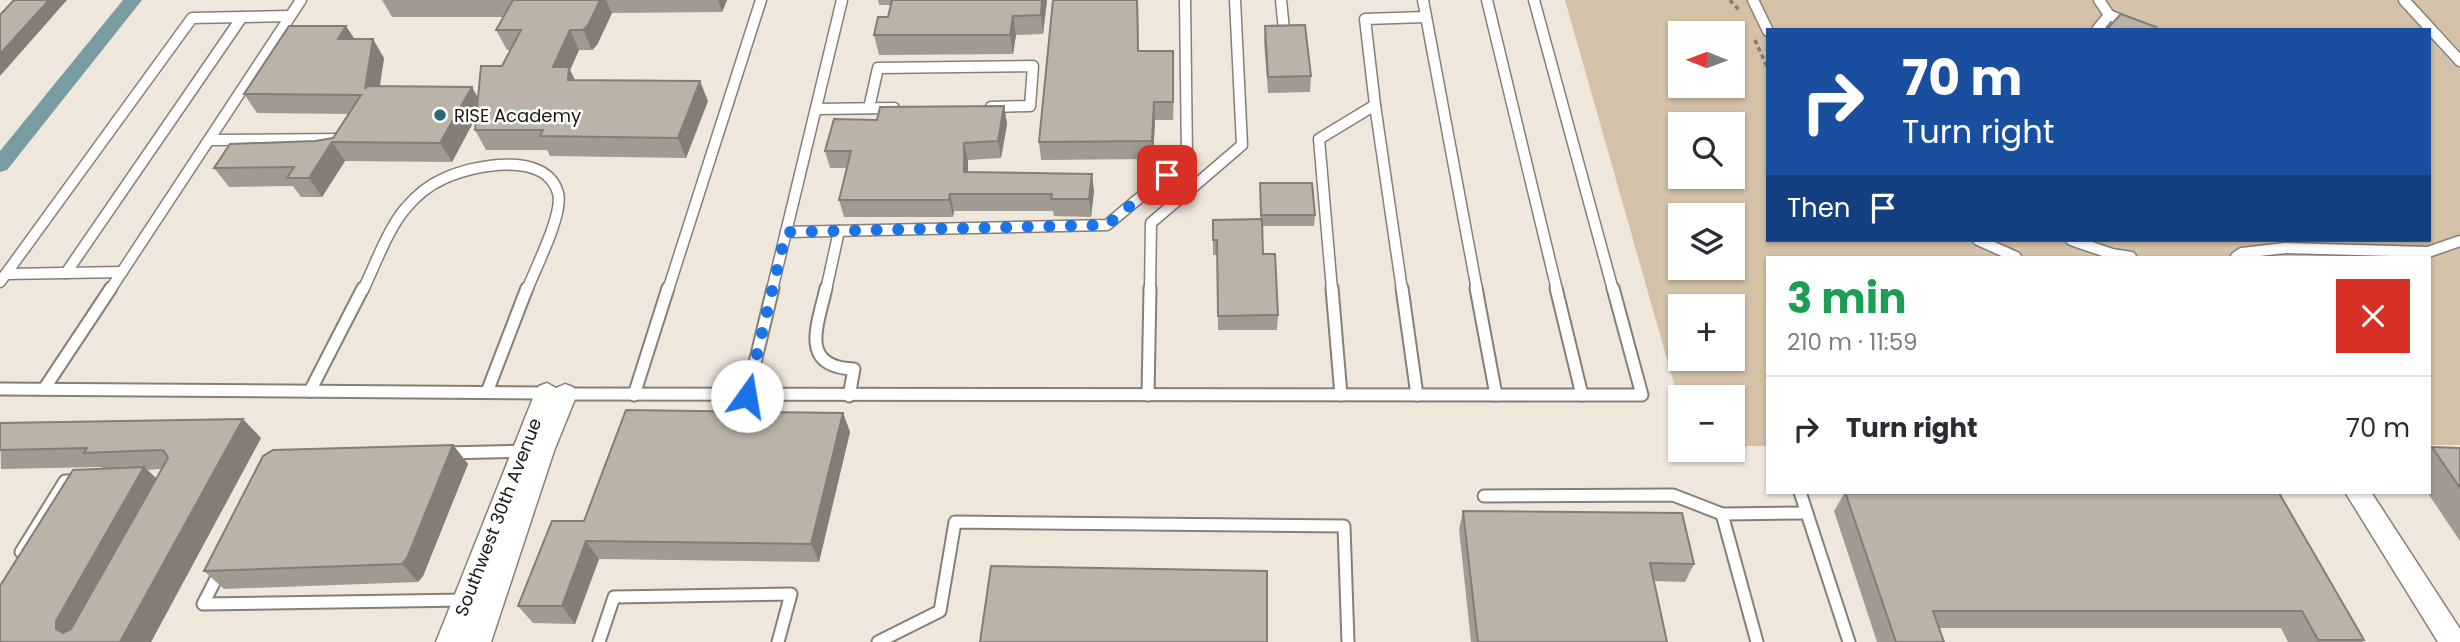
<!DOCTYPE html>
<meta charset="utf-8">
<style>
:root{--surface:#fff;--page:#f2f2f3;--text:#2b2b33;--muted:#7c7c81;--line:#e1e1e2}
body{margin:0;font-family:Poppins,sans-serif;background:var(--page);color:var(--text);height:100vh;display:flex;flex-direction:column;font-size:26px;white-space:nowrap}
*{box-sizing:border-box;margin:0}
p{font-size:23px;color:var(--muted)}
.icon{flex:none;width:38px;height:38px;fill:none;stroke:currentColor;stroke-width:2;stroke-linecap:round;stroke-linejoin:round}
.map{position:relative;flex:1;overflow:hidden}
.side{position:absolute;left:1766px;top:256px;width:665px;height:238px;display:flex;flex-direction:column;background:var(--surface);border-radius:0px;box-shadow:0 2px 5px #0004}
.side>*{flex:none}
.guide{position:absolute;left:1766px;top:28px;width:665px;height:214px;border-radius:0px;box-shadow:0 2px 5px #0004;background:#1a4fa0;color:#fff;overflow:hidden}
.needle{width:46px;rotate:271deg}
.buttons{position:absolute;left:1668px;top:21px;display:grid;gap:14px}
.buttons a{display:grid;place-items:center;width:77px;height:77px;border-radius:0px;background:var(--surface);box-shadow:0 2px 5px #0004;font-size:35px}
.pin{position:absolute;display:grid;place-items:center;width:60px;height:60px;color:#fff;margin:-30px;border-radius:14px;box-shadow:0 4px 10px #0006}
.me{position:absolute;width:77px;margin:-38px;rotate:13deg;stroke-linejoin:round;filter:drop-shadow(0 0 5px #0008)}
.turn{display:flex;align-items:center;gap:24px;height:147px;padding:0 21px;font-size:32px}
.turn .icon{width:91px;height:91px;stroke-width:2.5}
.turn b{display:block;font-size:49px;line-height:60px}
.then{display:flex;align-items:center;height:66px;padding:0 21px;background:#0003;gap:14px;font-size:26px}
.round{display:grid;place-items:center;flex:none;width:74px;height:74px;border-radius:0px;background:var(--page)}
.summary{display:flex;align-items:center;justify-content:space-between;height:119px;padding:0 21px}
h1{font-size:42px;font-weight:700;line-height:52px;color:#1e9e55}
ul{padding:0;list-style:none}
li{display:flex;align-items:center;gap:21px;height:105px;padding:0 21px;border-top:2px solid var(--line)}
li div{flex:1}
li b{display:block;font-size:26px}
li em{font-style:normal}
.map>svg:first-child{display:block}
.green{fill:#d3c1a8;fill-rule:evenodd}
.lines{fill:none;stroke-linecap:round;stroke-linejoin:round}
.canal{fill:#789ca2;fill-rule:evenodd}
.service-far1-casing{stroke:#877f75;stroke-width:13}
.service-casing{stroke:#877f75;stroke-width:15}
.minor-casing{stroke:#877f75;stroke-width:3}
.path{stroke:#827d75;stroke-width:3.5;stroke-dasharray:4.5 3.5;stroke-linecap:butt}
.service-far1{stroke:#fff;stroke-width:10}
.service{stroke:#fff;stroke-width:11}
.minor{fill:#fff;fill-rule:evenodd}
.wall{fill:#a19a90;fill-rule:evenodd}
.shaded-wall{fill:#837d75}
.building{fill:#bbb3a7;stroke:#837d75;stroke-width:2}
.route{stroke:#1a73e8;stroke-width:12;stroke-dasharray:0 21.6}
.poi-dot{fill:#236c77;stroke:#fff;stroke-width:2.5}
.labels{text-anchor:middle;dominant-baseline:central;stroke-width:5;stroke-linejoin:round;paint-order:stroke}
.poi-label{font-size:18px;fill:#1a1813;stroke:#fff;text-anchor:start}
.street-label{font-size:18px;fill:#1a1813;stroke:#fff}
</style>
<div class="map">
<svg width="2460" height="642" viewBox="0 0 2460 642">
<rect width="100%" height="100%" fill="#f0e7dc"/>
<!-- green -->
<path class="green" d="M1565,0H2460V445H2429V257H1768L1767,446H1733L1732,397H1680V405ZM1768,30H2429V240H1768ZM1680,33H1732V86H1680ZM1680,124H1732V177H1680ZM1680,215H1732V268H1680ZM1680,306H1732V359H1680Z"/>
<g class="lines">
<!-- canal -->
<polygon class="canal" points="123,0 142,0 7,170 0,172 0,151"/>
<defs>
<g id="service-far1">
<polyline points="1281,0 1284,30"/>
<polyline points="1423,0 1477,290"/>
<polyline points="1487,0 1557,290"/>
<polyline points="1534,0 1613,290"/>
<polyline points="1753,0 1768,31"/>
<polyline points="2099,0 2109,15"/>
<polyline points="2404,0 2460,61"/>
<polyline points="2097,30 2109,15 2144,30"/>
<polyline points="1375,105 1402,290"/>
<polyline points="869,108 878,68 1033,66 1030,106 991,107"/>
<polyline points="816,109 894,108"/>
<polyline points="209,140 339,139"/>
<polyline points="786,232 1107,225 1187,158 1185,0"/>
<polyline points="1978,240 2016,257"/>
<polyline points="2071,240 2112,254 2131,257"/>
<polyline points="2236,257 2242,253 2285,248 2428,252 2460,241"/>
<polyline points="66,273 242,17"/>
<polyline points="6,274 122,272"/>
<polyline points="0,282 192,18 290,16"/>
<polyline points="110,290 301,0"/>
<path d="M363,290C375,265 388,229 405,209C415,197 429,185 443,179C472,165 546,150 558,193C564,213 535,269 527,290"/>
<polyline points="668,290 761,0"/>
<polyline points="772,290 842,0"/>
<polyline points="826,290 839,231"/>
<polyline points="1150,290 1151,223 1242,145 1235,0"/>
<polyline points="1332,290 1319,139 1375,105 1365,19 1426,17"/>
</g>
<g id="service">
<path d="M826,288C818,325 798,367 854,369L849,396"/>
<polyline points="1332,288 1341,395"/>
<polyline points="1402,288 1417,395"/>
<polyline points="1476,288 1496,395"/>
<polyline points="1556,288 1582,395"/>
<polyline points="0,389 548,393"/>
<polyline points="44,389 111,288"/>
<polyline points="310,391 363,288"/>
<polyline points="487,392 527,288"/>
<polyline points="564,394 1642,395 1613,288"/>
<polyline points="634,395 668,288"/>
<polyline points="1148,395 1150,288"/>
<polyline points="747,396 773,288"/>
<polyline points="444,453 526,451"/>
<polyline points="1800,492 1849,642"/>
<polyline points="1484,496 1673,495 1722,514"/>
<polyline points="21,552 65,481 77,481"/>
<polyline points="221,569 203,604 466,600"/>
<polyline points="599,642 614,597 791,594 778,642"/>
<polyline points="878,642 940,611 955,522 1344,526 1348,642"/>
<polyline points="1757,642 1722,514 1807,513"/>
</g>
<g id="minor">
<polygon points="547,383 556,388 565,384 573,387 577,394 554,451 491,642 436,642 535,393 539,386"/>
<polygon points="2345,492 2371,492 2460,629 2460,642 2438,642"/>
</g>
</defs>
<!-- service-far1 casing -->
<use href="#service-far1" class="service-far1-casing"/>
<!-- service casing -->
<use href="#service" class="service-casing"/>
<!-- minor casing -->
<use href="#minor" class="minor-casing"/>
<!-- path -->
<g class="path">
<polyline points="1730,0 1740,11"/>
<polyline points="1755,40 1768,69"/>
</g>
<!-- service-far1 -->
<use href="#service-far1" class="service-far1"/>
<!-- service -->
<use href="#service" class="service"/>
<!-- minor -->
<use href="#minor" class="minor"/>
</g>
<!-- wall -->
<g class="wall">
<polygon points="382,0 727,0 722,12 612,13 597,45 592,50 579,50 570,70 575,80 708,101 686,158 550,156 547,150 486,150 475,130 476,117 452,162 345,161 322,197 301,197 293,186 229,187 214,168 315,141 333,138 349,114 257,113 244,94 355,39 384,58 380,86 472,87 478,98 502,66 510,50 507,50 496,30 504,17 392,17"/>
<polygon points="878,0 1047,0 1043,34 1016,35 1013,54 879,55 874,35 888,17 891,5 879,5"/>
<polygon points="1138,0 1138,51 1173,51 1173,120 1155,120 1153,159 1041,160 1039,142"/>
<polygon points="1265,26 1311,76 1310,92 1268,93 1264,42"/>
<polygon points="1004,106 1007,124 1001,158 968,160 968,172 1094,191 1091,217 1054,216 1053,211 954,211 953,217 844,217 839,200 847,168 830,168 825,151 877,120"/>
<polygon points="1260,183 1315,215 1314,226 1262,226 1263,254 1278,315 1277,330 1218,330 1218,255 1213,255 1213,220 1260,219"/>
<polygon points="843,413 850,432 819,562 599,559 575,624 533,623 518,606 584,521"/>
<path d="M0,423L261,438L151,642H0L102,469L101,467L1,469ZM161,469L156,478L147,470Z"/>
<polygon points="453,445 468,464 423,576 418,582 224,589 204,571"/>
<polygon points="2432,447 2460,448 2460,541 2427,492 2429,492 2429,450"/>
<polygon points="1845,492 2279,493 2364,640 2362,642 2288,642 2281,628 1939,628 1944,642 1877,642 1834,511"/>
<polygon points="1463,511 1694,564 1685,582 1654,581 1667,642 1471,642 1459,529"/>
</g>
<!-- shaded-wall -->
<g class="shaded-wall">
<polygon points="49,0 67,0 0,76 0,54"/>
<polygon points="600,0 606,0 612,13 597,45 592,50 583,30"/>
<polygon points="718,0 727,0 722,12"/>
<polygon points="1042,0 1047,0 1043,34 1041,15"/>
<polygon points="1137,0 1138,0 1139,69 1138,51"/>
<polygon points="1013,16 1016,35 1013,54 1010,35"/>
<polygon points="346,26 358,44 338,39"/>
<polygon points="570,30 579,50 570,70 578,87 578,100 553,67"/>
<polygon points="373,39 384,58 376,108 365,89"/>
<polygon points="1173,51 1174,69 1173,120"/>
<polygon points="700,81 708,101 686,158 678,138"/>
<polygon points="472,87 482,106 452,162 440,143"/>
<polygon points="1154,102 1155,120 1153,159 1152,141"/>
<polygon points="1004,106 1007,124 1001,158 998,141"/>
<polygon points="332,142 345,161 322,197 309,178"/>
<polygon points="964,143 968,160 968,190 964,172"/>
<polygon points="1092,174 1094,191 1091,217 1089,199"/>
<polygon points="950,194 954,211 953,217 949,200"/>
<polygon points="843,413 850,432 819,562 811,544"/>
<polygon points="243,419 261,438 151,642 120,642"/>
<polygon points="453,445 468,464 423,576 418,582 402,564"/>
<polygon points="144,467 165,486 74,642 56,629 56,621"/>
<polygon points="586,541 599,559 575,624 562,606"/>
</g>
<!-- building -->
<g class="building">
<polygon points="14,0 49,0 0,54 0,15"/>
<polygon points="513,0 600,0 588,25 583,30 570,30 553,67 569,67 568,80 700,81 678,138 540,136 543,130 475,130 481,66 502,66 521,30 496,30"/>
<polygon points="892,0 1042,0 1041,15 1013,16 1010,35 874,35 878,17 888,17"/>
<polygon points="1053,0 1137,0 1138,51 1173,51 1173,102 1154,102 1152,141 1039,142"/>
<polygon points="2121,14 2156,27 2154,30 2112,30 2108,28"/>
<polygon points="1305,25 1311,76 1268,77 1265,26"/>
<polygon points="289,26 346,26 338,39 373,39 365,89 367,86 472,87 440,143 332,142 309,178 287,178 294,167 214,168 230,144 315,141 333,138 361,95 244,94"/>
<polygon points="1004,106 998,141 964,143 964,172 1092,174 1089,199 1051,199 1052,194 950,194 949,200 839,200 851,151 825,151 834,119 877,120 880,107"/>
<polygon points="1260,183 1312,183 1315,215 1261,215"/>
<polygon points="1262,219 1263,254 1275,254 1278,315 1218,316 1217,240 1213,240 1213,220"/>
<polygon points="626,410 843,413 811,544 586,541 562,606 518,606 552,521 584,521"/>
<polygon points="243,419 120,642 0,642 0,586 73,470 144,467 56,621 56,629 63,633 71,629 168,458 164,451 159,450 84,453 87,448 0,450 0,423"/>
<polygon points="453,445 407,558 402,564 204,571 263,456 273,450"/>
<polygon points="2432,447 2460,448 2460,488"/>
<polygon points="1845,492 2279,493 2364,640 2318,640 2302,611 1933,611 1944,642 1896,642"/>
<polygon points="1463,511 1682,513 1694,564 1650,563 1667,642 1478,642"/>
<polygon points="991,566 1267,571 1267,642 980,642"/>
</g>
<g class="lines">
<!-- route -->
<polyline class="route" points="747,396 786,232 1107,225 1167,175"/>
</g>
<!-- markers -->
<circle class="poi-dot" cx="440" cy="115" r="7"/>
<g class="labels">
<!-- poi labels -->
<g class="poi-label">
<text x="454" y="115">RISE Academy</text>
</g>
<!-- street labels -->
<g class="street-label">
<text transform="translate(498 517) rotate(-69)">Southwest 30th Avenue</text>
</g>
</g>
</svg>
<div class="buttons">
<a><svg class="needle" viewBox="-14 -14 28 28"><path d="M0-13l5 13h-10z" fill="#e53935"/><path d="M0 13l5-13h-10z" fill="#7c7c81"/></svg></a>
<a><svg class="icon" aria-label="search" viewBox="0 0 24 24"><circle cx="10" cy="10" r="6"/><path d="M15 15l6 6"/></svg></a>
<a><svg class="icon" aria-label="layers" viewBox="0 0 24 24"><path d="M12 4l9 5-9 5-9-5zM3 14l9 5 9-5"/></svg></a>
<a>+</a>
<a>−</a>
</div>
<div class="pin" style="left:1167px;top:175px;background:#d93025"><svg class="icon" aria-label="arrive" viewBox="0 0 24 24"><path d="M6 21V4h12l-3 4 3 4H6"/></svg></div>
<svg class="me" style="left:747px;top:396px" viewBox="-20 -20 40 40"><circle r="19" fill="#fff"/><path d="M0-13L10 11 0 6-10 11z" fill="#1a73e8"/></svg>
<div class="guide">
<div class="turn"><svg class="icon" aria-label="right" viewBox="0 0 24 24"><path d="M7 20v-9h11M14 6l5 5-5 5"/></svg><div><b>70 m</b>Turn right</div></div>
<div class="then">Then<svg class="icon" aria-label="arrive" viewBox="0 0 24 24"><path d="M6 21V4h12l-3 4 3 4H6"/></svg></div>
</div>
<section class="side">
<div class="summary"><div><h1>3 min</h1><p>210 m · 11:59</p></div><a class="round" style="background:#d93025;color:#fff"><svg class="icon" aria-label="close" viewBox="0 0 24 24"><path d="M6 6l12 12M18 6L6 18"/></svg></a></div>
<ul>
<li><svg class="icon" aria-label="right" viewBox="0 0 24 24"><path d="M7 20v-9h11M14 6l5 5-5 5"/></svg><div><b>Turn right</b></div><em>70 m</em></li>
</ul>
</section>
</div>
